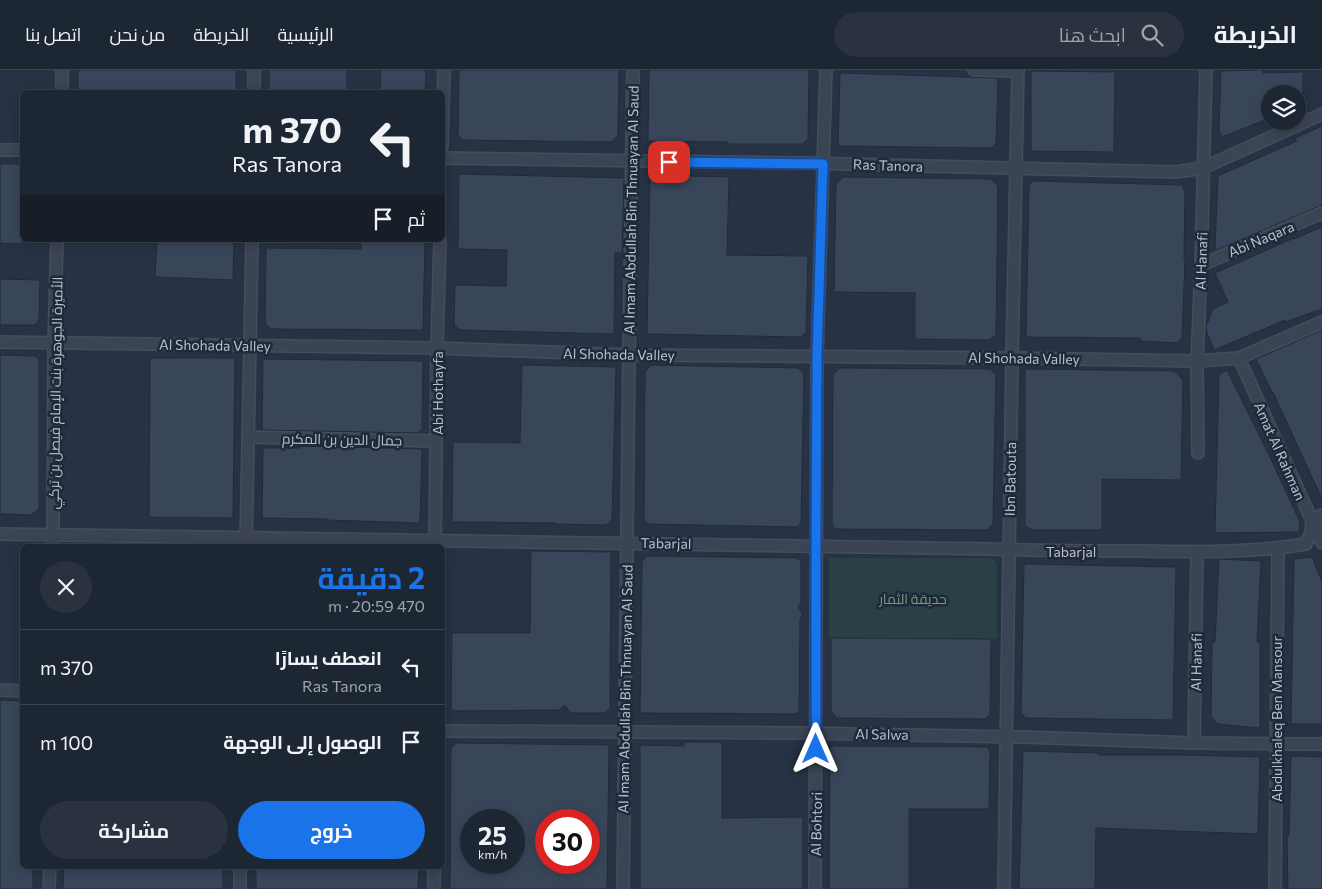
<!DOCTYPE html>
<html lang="ar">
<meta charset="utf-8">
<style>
:root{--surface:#1d2633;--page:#2a323f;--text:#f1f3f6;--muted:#a0a5ac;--line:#3b434e;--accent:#1a73e8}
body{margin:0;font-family:Commissioner,Cairo,sans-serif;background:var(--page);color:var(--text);direction:rtl;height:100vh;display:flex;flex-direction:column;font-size:19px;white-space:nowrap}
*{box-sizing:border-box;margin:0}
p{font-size:16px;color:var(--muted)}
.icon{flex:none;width:28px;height:28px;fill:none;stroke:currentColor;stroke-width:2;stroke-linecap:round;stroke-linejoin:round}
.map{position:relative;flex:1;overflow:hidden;direction:ltr}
.panel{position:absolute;left:20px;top:474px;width:425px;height:325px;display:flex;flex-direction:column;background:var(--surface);border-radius:8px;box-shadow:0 2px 12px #0003,0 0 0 1px var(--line);direction:rtl}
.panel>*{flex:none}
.top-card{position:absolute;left:20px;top:20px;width:425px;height:152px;border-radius:8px;box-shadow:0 2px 12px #0003,0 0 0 1px var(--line);direction:rtl;background:#1d2633;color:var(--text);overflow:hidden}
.buttons{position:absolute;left:1261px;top:15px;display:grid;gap:10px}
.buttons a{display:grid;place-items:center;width:45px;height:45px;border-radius:50%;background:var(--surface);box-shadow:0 2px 12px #0003,0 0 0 1px var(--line);font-size:25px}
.speed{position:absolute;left:460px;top:739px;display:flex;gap:10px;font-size:25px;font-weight:700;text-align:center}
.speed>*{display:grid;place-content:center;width:65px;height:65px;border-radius:50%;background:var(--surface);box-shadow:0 2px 12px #0003,0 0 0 1px var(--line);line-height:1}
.speed small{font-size:12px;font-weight:400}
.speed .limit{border:8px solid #d22;background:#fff;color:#111}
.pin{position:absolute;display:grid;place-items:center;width:42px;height:42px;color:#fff;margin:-21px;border-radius:10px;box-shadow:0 2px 8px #0006}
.me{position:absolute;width:55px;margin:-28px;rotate:0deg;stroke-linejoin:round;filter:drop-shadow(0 0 4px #0008)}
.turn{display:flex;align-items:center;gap:18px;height:105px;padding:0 20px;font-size:22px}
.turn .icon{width:65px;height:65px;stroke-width:2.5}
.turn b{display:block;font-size:35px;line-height:42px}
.then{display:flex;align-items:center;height:48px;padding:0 20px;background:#0003;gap:10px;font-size:19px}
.round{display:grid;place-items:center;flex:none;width:52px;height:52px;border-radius:26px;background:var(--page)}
.headline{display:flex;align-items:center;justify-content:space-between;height:85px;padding:0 20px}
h1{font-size:30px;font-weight:700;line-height:38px;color:var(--accent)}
.button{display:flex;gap:10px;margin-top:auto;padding:10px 20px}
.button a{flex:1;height:58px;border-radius:30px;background:var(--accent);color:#fff;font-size:20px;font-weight:700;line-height:58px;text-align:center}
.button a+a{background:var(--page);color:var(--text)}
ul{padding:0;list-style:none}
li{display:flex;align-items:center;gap:15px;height:75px;padding:0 20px;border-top:1px solid var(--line)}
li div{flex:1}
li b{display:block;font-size:19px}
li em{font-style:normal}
header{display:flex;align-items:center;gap:30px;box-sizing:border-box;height:70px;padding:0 25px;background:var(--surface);border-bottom:1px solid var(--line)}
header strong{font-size:24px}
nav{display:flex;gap:28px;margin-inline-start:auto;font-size:18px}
.search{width:350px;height:45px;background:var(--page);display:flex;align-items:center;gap:12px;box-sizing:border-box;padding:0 18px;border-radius:28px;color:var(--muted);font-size:19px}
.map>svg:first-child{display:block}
.green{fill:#294044}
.building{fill:#39465a;stroke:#222b3b;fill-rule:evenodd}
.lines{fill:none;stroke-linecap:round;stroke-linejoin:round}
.minor-casing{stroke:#454d5c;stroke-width:14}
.minor{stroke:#3b4453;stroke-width:11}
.route-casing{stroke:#114b97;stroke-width:12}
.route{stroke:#1a73e8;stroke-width:9}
.labels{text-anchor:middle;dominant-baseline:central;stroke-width:5;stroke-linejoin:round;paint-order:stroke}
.street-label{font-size:14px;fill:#b9c0cd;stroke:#202939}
.park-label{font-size:14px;fill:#709e7c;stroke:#202939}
</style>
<header>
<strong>الخريطة</strong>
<div class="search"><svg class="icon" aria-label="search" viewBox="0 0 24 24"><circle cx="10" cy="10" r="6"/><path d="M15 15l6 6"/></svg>ابحث هنا</div>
<nav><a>الرئيسية</a><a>الخريطة</a><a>من نحن</a><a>اتصل بنا</a></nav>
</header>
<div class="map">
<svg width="1322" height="819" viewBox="0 0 1322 819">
<rect width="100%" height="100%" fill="#273244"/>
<!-- green -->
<polygon class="green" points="829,488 991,488 995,490 997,496 997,569 829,568"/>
<!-- building -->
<g class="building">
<rect x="78" y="0" width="158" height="22"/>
<rect x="269" y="0" width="78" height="22"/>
<polygon points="381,0 426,0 425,22 380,22"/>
<polygon points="459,0 619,0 618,65 612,72 463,70 458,65"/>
<polygon points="649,0 809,0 808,69 803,74 728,74 728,72 648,71"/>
<polygon points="1263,0 1263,3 1303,2 1303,24 1270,24 1270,48 1222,67 1219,61 1221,1"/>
<polygon points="1031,1 1115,2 1114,82 1031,81"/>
<polygon points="840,3 996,8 998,10 996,73 992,78 838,76"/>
<polygon points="1322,56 1322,135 1217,180 1215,177 1218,106 1297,71 1295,68"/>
<polygon points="0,94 22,94 22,174 0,173"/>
<polygon points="459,104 624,108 622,183 615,183 614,264 460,260 454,255 455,215 506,216 507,180 458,179"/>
<polygon points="650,105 729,107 727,185 808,186 806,262 801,267 647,264"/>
<polygon points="843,107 991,109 998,116 996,265 989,270 915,269 915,223 834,222 836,114"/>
<polygon points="1034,111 1182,115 1185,123 1184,189 1185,189 1182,267 1177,273 1140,271 1140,268 1026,267 1029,114"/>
<polygon points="1322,157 1322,239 1285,252 1285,250 1214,280 1206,260 1206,257 1213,239 1228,232 1215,203 1294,168 1294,169"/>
<polygon points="157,170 234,170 233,210 155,207"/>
<polygon points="361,170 425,170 423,260 274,259 270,258 265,253 266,178 361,179"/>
<polygon points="0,209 40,210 39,250 35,255 0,255"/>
<polygon points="1322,260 1322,429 1273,322 1272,322 1256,289"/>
<polygon points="0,285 34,286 39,289 39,439 31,445 0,444"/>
<polygon points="150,288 235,288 233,448 149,447"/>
<polygon points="263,289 423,291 422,359 418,363 262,360"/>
<polygon points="522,295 616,297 612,449 606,455 556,454 556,453 452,452 453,372 520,373"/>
<polygon points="651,295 798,298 804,304 801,453 797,457 647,454 644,449 645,302"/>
<polygon points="840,298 990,299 996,305 993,453 988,460 835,459 832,453 833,304"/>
<polygon points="1025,299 1174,301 1183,310 1181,410 1102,409 1102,460 1033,460 1025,456"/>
<polygon points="1227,300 1269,385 1300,452 1299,462 1215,463 1219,304"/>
<polygon points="300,376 422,379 420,453 327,450 327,449 262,448 263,378 300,378"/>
<polygon points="531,481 611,482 610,639 605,643 570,643 565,635 559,640 454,641 451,638 452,563 530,563"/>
<polygon points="647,486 797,488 801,492 801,534 798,536 802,543 800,550 799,641 796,644 640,643 642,492"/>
<polygon points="1312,487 1322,512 1322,654 1291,654 1294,489"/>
<polygon points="1219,489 1261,491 1257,572 1260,572 1260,658 1217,654 1211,646 1212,573 1215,572"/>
<polygon points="1024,494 1176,497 1173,650 1026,648 1021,643"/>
<polygon points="831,568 991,569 990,645 985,649 837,648 831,641"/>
<polygon points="0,630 22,631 22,796 33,796 33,819 0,819"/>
<polygon points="684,672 722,672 722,748 803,747 803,819 640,819 640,675 684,676"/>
<path d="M456,673L609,675L607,819H450L451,678ZM471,750H514V792H471ZM546,750H589V792H546Z"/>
<polygon points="830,676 987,677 990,682 989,739 909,739 909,819 829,819"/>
<polygon points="1023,681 1098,683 1098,685 1182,685 1260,687 1258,764 1096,758 1095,819 1019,819"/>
<polygon points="1291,686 1322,687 1322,819 1288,819 1287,765 1289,765"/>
<polygon points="64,796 223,796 223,819 63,819"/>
<polygon points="256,796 419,796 418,819 256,819"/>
</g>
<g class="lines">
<defs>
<g id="minor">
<polyline points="974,0 1018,1"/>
<polyline points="62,22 62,0"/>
<polyline points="254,22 254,0"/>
<polyline points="442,77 444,0"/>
<polyline points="0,80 22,80"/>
<polyline points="442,88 804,93 1176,102 1203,98 1322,44"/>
<polyline points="1201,195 1322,143"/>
<polyline points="0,272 437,278 629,285 1012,288 1197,291 1239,288 1322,252"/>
<polyline points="1239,288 1322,473"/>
<polyline points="248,367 436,371"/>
<polyline points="1198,383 1197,291 1201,195 1206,0"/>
<path d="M0,464L991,479C1040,481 1090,481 1139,481C1195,482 1251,483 1306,474L1311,462L1312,450L1322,445"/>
<polyline points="53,476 54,272 57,170"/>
<polyline points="246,476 252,170"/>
<polyline points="435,476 437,278 440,170"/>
<polyline points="0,620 22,621"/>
<polyline points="442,661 800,663 1023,667 1194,673 1293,674 1322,674"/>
<polyline points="1194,673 1197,482"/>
<polyline points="434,796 434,819"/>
<polyline points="49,819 50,796"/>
<polyline points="240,819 240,796"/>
<polyline points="623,819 629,285 633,0"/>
<polyline points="815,819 817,287 826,0"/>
<polyline points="1004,819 1012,288 1018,0"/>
<polyline points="1275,819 1278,479"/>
</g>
</defs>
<!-- minor casing -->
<use href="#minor" class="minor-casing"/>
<!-- minor -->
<use href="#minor" class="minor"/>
</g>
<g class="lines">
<defs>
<polyline id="route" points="669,92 823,94 817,286 816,476 816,679"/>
</defs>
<!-- route casing -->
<use href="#route" class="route-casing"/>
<!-- route -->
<use href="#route" class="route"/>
</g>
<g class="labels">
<!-- street labels -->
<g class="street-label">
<text transform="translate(888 95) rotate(2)">Ras Tanora</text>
<text transform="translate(631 140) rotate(-89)">Al Imam Abdullah Bin Thnuayan Al Saud</text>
<text transform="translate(1261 169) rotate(-23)">Abi Naqara</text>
<text transform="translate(1201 191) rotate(-88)">Al Hanafi</text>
<text transform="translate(215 275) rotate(1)">Al Shohada Valley</text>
<text transform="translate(619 284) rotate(1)">Al Shohada Valley</text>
<text transform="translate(1024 288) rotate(1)">Al Shohada Valley</text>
<text transform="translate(55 323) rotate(-89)">الأميرة الجوهرة بنت الإمام فيصل بن تركي</text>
<text transform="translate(437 323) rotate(-90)">Abi Hothayfa</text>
<text transform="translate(342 369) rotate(1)">جمال الدين بن المكرم</text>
<text transform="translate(1280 381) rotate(66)">Amat Al Rahman</text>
<text transform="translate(1010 409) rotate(-89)">Ibn Batouta</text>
<text transform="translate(666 473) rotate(1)">Tabarjal</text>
<text x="1071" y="481">Tabarjal</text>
<text transform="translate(1196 592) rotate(-89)">Al Hanafi</text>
<text transform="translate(625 619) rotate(-89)">Al Imam Abdullah Bin Thnuayan Al Saud</text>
<text transform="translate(1276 649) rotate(-90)">Abdulkhaleq Ben Mansour</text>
<text transform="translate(882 664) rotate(1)">Al Salwa</text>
<text transform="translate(816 754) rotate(-89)">Al Bohtori</text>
</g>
<!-- park labels -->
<g class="park-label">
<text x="913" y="528">حديقة الثمار</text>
</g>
</g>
</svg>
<div class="buttons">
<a><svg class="icon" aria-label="layers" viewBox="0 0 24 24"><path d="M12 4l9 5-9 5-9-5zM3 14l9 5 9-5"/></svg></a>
</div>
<div class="speed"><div>25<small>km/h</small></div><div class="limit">30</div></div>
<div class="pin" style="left:669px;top:92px;background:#d93025"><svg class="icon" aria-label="arrive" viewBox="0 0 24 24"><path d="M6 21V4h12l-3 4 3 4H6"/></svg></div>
<svg class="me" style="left:816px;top:679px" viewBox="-20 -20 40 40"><path d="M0-17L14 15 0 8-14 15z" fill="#1a73e8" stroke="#fff" stroke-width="4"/></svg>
<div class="top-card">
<div class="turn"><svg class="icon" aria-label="left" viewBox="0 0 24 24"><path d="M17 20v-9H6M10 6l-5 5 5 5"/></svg><div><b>370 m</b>Ras Tanora</div></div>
<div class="then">ثم<svg class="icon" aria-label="arrive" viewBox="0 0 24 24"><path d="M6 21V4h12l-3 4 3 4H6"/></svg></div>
</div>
<section class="panel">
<div class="headline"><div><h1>2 دقيقة</h1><p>470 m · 20:59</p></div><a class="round"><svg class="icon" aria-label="close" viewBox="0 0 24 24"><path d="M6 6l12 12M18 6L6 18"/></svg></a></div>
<ul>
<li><svg class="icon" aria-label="left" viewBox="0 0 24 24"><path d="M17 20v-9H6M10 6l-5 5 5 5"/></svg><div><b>انعطف يسارًا</b><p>Ras Tanora</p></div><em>370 m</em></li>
<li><svg class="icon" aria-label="arrive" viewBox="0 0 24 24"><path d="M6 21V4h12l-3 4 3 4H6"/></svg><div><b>الوصول إلى الوجهة</b></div><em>100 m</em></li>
</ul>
<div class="button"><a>خروج</a><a>مشاركة</a></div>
</section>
</div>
